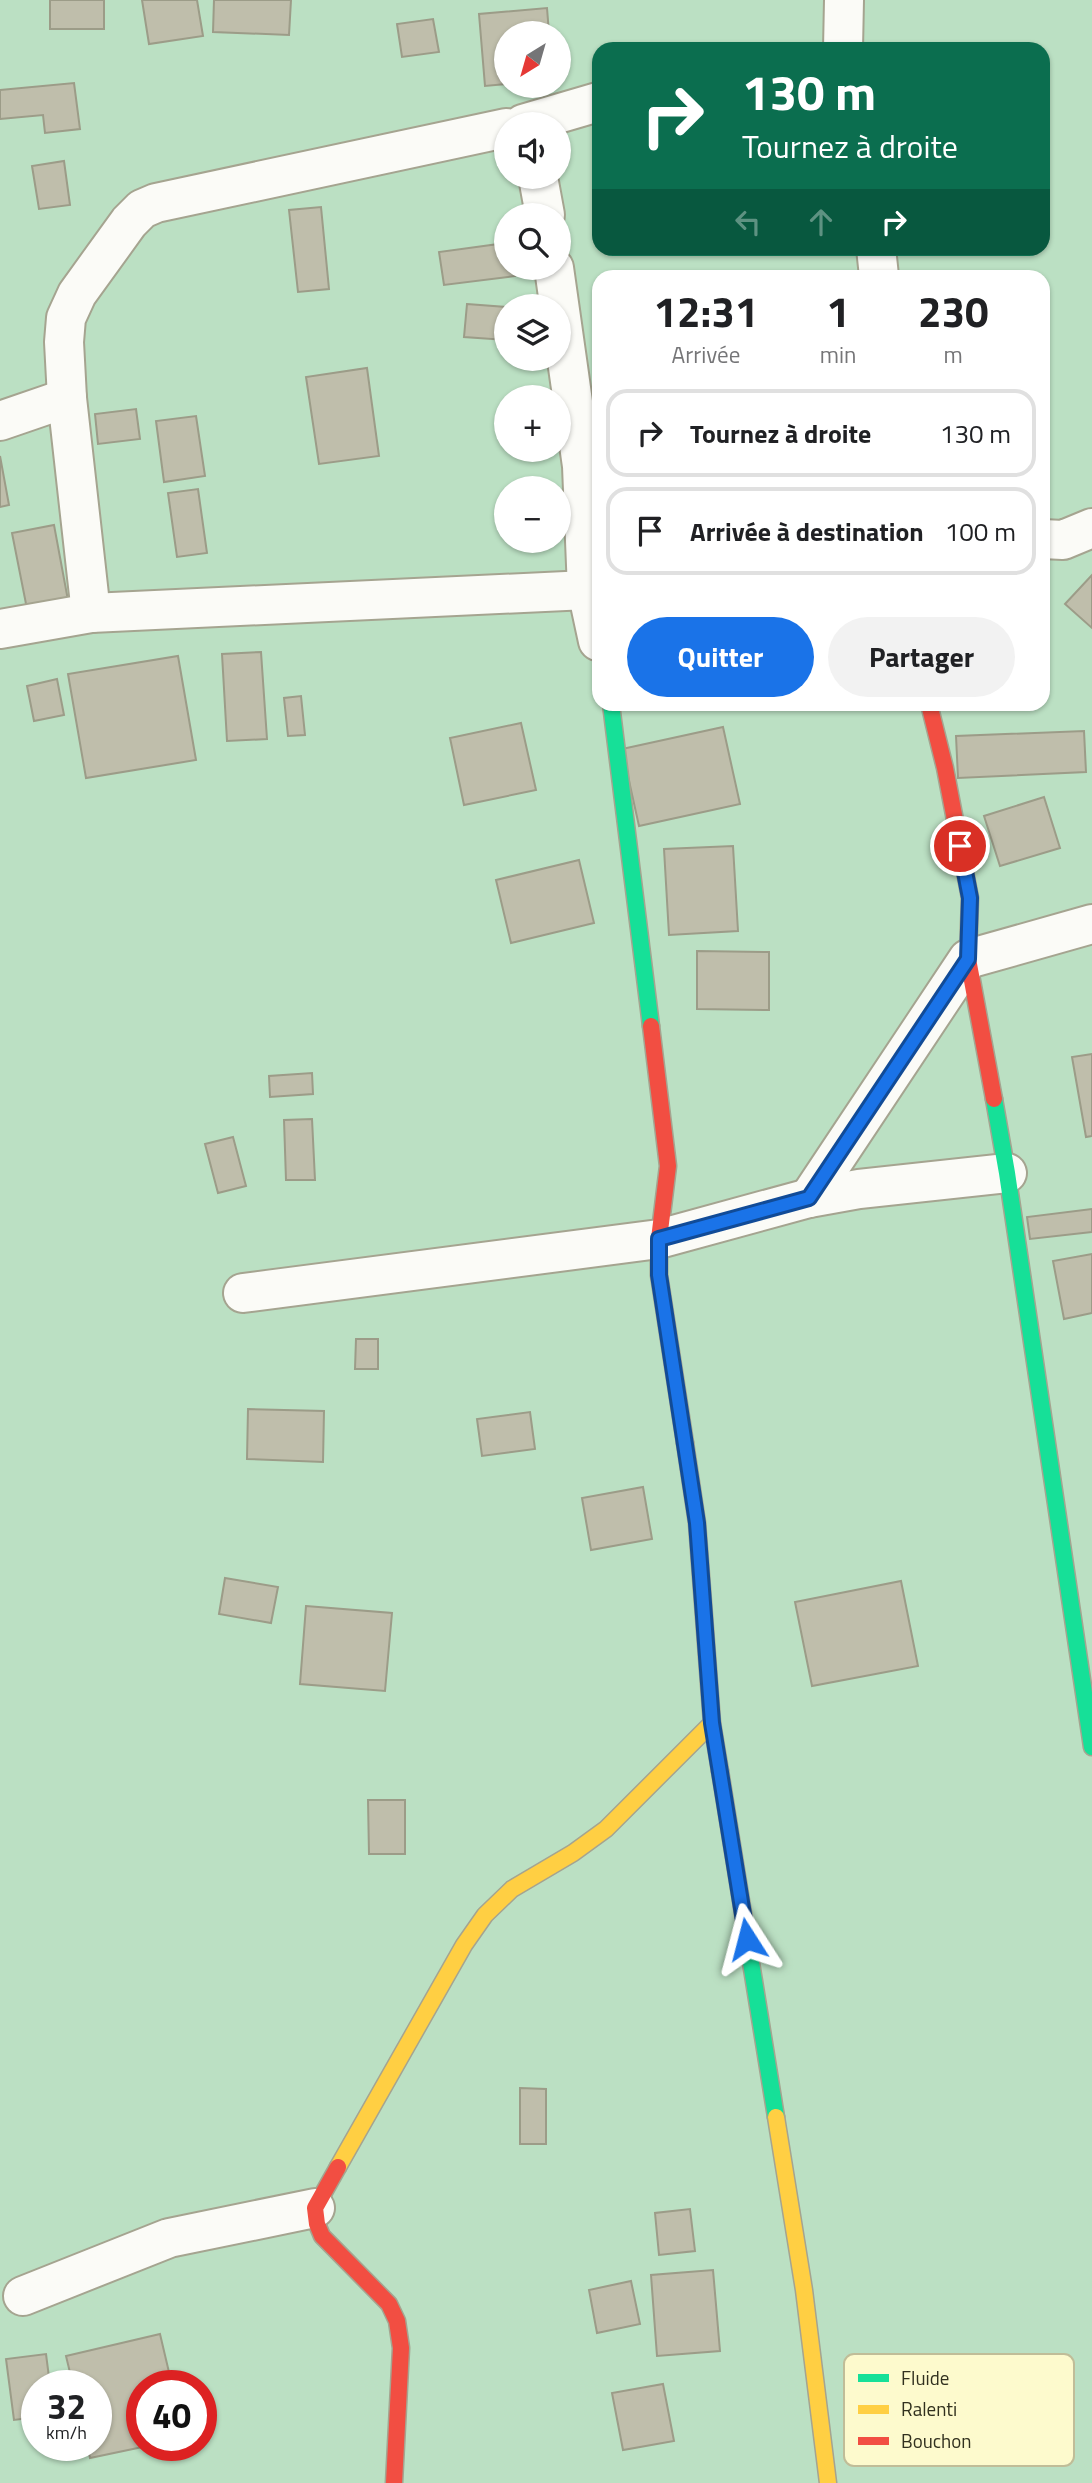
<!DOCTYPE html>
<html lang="fr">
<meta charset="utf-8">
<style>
:root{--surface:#fff;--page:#f2f2f2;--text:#202124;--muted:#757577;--line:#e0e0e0;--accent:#1a73e8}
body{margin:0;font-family:"Titillium Web",sans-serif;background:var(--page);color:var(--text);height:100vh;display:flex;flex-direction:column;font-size:26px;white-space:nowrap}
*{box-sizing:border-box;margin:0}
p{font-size:23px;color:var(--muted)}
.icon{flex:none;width:38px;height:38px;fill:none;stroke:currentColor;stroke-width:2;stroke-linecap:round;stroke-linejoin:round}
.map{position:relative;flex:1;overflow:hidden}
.drawer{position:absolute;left:592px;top:270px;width:458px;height:441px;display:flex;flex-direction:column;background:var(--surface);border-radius:21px;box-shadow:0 2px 5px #0004}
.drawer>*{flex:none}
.guide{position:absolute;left:592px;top:42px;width:458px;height:214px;border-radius:21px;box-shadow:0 2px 5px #0004;background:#0b6e4f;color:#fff;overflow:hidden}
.needle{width:46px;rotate:217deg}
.fabs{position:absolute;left:494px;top:21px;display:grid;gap:14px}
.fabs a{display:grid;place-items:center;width:77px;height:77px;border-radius:50%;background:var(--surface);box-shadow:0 2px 5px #0004;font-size:35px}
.speed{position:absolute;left:21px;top:2370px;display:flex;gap:14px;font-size:35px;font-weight:700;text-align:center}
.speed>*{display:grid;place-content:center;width:91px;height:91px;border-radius:50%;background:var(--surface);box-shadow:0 2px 5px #0004;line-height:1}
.speed small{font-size:18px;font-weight:400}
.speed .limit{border:10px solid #d22;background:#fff;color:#111}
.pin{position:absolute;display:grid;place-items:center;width:60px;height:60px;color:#fff;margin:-30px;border:4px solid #fff;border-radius:50%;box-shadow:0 2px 7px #0007}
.me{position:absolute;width:77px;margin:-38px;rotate:351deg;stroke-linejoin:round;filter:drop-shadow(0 0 5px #0008)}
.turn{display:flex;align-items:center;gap:24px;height:147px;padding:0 35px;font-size:32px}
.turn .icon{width:91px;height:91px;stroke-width:2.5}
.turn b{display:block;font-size:49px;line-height:60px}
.lanes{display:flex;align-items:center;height:66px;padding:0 35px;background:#0003;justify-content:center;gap:35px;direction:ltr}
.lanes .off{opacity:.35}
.eta{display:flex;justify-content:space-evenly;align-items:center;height:119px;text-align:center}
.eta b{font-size:42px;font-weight:700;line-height:49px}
.button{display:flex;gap:14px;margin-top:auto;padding:14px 35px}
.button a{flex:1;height:80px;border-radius:42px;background:var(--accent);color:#fff;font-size:28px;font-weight:700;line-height:80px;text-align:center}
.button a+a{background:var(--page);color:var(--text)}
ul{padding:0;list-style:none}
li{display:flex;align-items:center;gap:21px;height:88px;margin:0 14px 10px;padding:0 21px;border:4px solid var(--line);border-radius:21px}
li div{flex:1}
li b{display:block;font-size:26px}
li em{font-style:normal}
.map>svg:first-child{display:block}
.green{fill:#bbe0c3;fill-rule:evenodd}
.building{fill:#bfbeab;stroke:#9c9c88;stroke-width:2}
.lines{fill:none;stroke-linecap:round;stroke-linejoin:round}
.street-casing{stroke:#a5a490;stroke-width:42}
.fast-casing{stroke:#a5a490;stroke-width:19}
.slow-casing{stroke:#a5a490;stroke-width:19}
.jam-casing{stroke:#a5a490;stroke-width:19}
.street{stroke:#fbfbf7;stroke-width:38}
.fast{stroke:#16e098;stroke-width:16}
.slow{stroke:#ffcf43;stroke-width:16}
.jam{stroke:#f24e42;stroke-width:16}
.route-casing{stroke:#114b97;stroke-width:18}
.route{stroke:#1a73e8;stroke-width:12}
.key{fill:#fdfacd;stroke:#c0bd98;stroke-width:2}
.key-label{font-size:19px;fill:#31301e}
</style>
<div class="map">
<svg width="1092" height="2483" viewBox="0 0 1092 2483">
<rect width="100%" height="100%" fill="#e4e3ca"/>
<!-- green -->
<path class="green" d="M0,0H1092V2483H0ZM506,33H558V86H506ZM598,49H1043V248H598ZM506,124H558V177H506ZM506,215H558V268H506ZM598,276H1043V704H598ZM506,306H558V359H506ZM506,397H558V450H506ZM506,488H558V541H506ZM37,2385H96V2445H37ZM142,2385H201V2445H142Z"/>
<!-- building -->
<g class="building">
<rect x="50" y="0" width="54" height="29"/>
<polygon points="142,0 197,0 203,36 149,44"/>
<polygon points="214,0 291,0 289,35 213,32"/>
<polygon points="547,8 549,33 506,33 506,84 485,86 479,14"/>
<polygon points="433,19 439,52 402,57 397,24"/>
<polygon points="74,83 80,129 45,133 43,115 0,119 0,90"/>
<polygon points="64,161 70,205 39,209 32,166"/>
<polygon points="321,207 329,289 298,292 289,210"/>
<polygon points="506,243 506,268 514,268 515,276 444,285 439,252"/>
<polygon points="467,304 506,307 506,340 464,337"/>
<polygon points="367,368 379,456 319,464 306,377"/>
<polygon points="136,409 140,439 98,444 95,414"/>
<polygon points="196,416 205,476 164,482 156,421"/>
<polygon points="0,456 9,505 0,507"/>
<polygon points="198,489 207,553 177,557 168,493"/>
<polygon points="54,525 70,611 29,619 12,533"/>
<polygon points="1092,575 1092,628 1065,604"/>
<polygon points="261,652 267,739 227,741 222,654"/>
<polygon points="178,656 196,760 86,778 68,674"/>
<polygon points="57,679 64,715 34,721 27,686"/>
<polygon points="301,696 305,735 288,736 284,698"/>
<polygon points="521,723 536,790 464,805 450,738"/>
<polygon points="723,727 740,804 639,826 622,749"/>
<polygon points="1084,731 1086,772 958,778 956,736"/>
<polygon points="1044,797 1060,848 1000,866 984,816"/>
<polygon points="733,846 738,931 669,935 664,849"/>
<polygon points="579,860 594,923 511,943 496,880"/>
<polygon points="697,951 769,952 769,1010 697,1009"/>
<polygon points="1092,1054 1092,1136 1086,1137 1072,1057"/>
<polygon points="312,1073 313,1094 270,1097 269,1076"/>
<polygon points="312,1119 315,1180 286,1180 284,1120"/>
<polygon points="233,1137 246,1186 218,1193 205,1144"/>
<polygon points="1092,1209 1092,1232 1030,1239 1027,1217"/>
<polygon points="1092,1254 1092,1313 1064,1319 1053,1261"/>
<polygon points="356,1339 378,1339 378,1369 355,1369"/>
<polygon points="248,1409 324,1411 323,1462 247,1459"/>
<polygon points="530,1412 535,1449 482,1456 477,1419"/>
<polygon points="643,1487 652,1539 591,1550 582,1498"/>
<polygon points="225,1578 278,1587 271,1623 219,1614"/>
<polygon points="901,1581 918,1666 812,1686 795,1602"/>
<polygon points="306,1606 392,1613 385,1691 300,1684"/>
<polygon points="368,1800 405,1800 405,1854 369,1854"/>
<polygon points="520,2088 546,2089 546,2144 520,2144"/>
<polygon points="690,2209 695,2251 659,2255 655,2213"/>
<polygon points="713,2270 720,2351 657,2356 651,2275"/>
<polygon points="631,2281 640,2324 597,2333 589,2290"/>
<polygon points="160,2334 172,2385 142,2385 142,2445 152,2445 90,2458 87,2445 96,2445 96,2385 73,2385 66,2356"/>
<polygon points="46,2354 50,2385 37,2385 37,2417 14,2420 6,2359"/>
<polygon points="663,2384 674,2441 623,2450 612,2393"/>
</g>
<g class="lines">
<defs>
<g id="street">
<polyline points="843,49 844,0"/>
<polyline points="523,124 598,102"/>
<polyline points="538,177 545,215"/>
<polyline points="876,248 879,276"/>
<polyline points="554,268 582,466 587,590 598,641"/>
<polyline points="0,421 67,398"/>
<polyline points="1043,539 1063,540 1092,528"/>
<polyline points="91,613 67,398 64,342 66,318 77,294 129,222 142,209 156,203 506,128"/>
<polyline points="0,629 91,613 587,590 598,587"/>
<polyline points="809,1198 968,959 1092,924"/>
<polyline points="243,1293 659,1239 809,1198 859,1189 1007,1173"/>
<polyline points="23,2296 169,2238 315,2208"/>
</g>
<g id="fast">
<polyline points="611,704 651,1026"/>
<polyline points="994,1099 1007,1173 1092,1747"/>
<polyline points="720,1771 776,2117"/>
</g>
<g id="slow">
<polyline points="685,1443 697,1523 712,1723 720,1771"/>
<polyline points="776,2117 804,2290 828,2483"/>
<polyline points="338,2167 464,1945 485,1915 512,1889 573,1853 606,1829 712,1723"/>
</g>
<g id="jam">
<polyline points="929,704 945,768 970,898 968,959 994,1099"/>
<polyline points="651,1026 668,1166 659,1239 659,1275 685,1443"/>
<polyline points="338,2167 315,2208 317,2224 322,2236 389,2304 397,2321 401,2348 394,2483"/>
</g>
</defs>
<!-- street casing -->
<use href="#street" class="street-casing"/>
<!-- fast casing -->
<use href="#fast" class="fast-casing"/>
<!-- slow casing -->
<use href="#slow" class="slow-casing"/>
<!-- jam casing -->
<use href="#jam" class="jam-casing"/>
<!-- street -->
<use href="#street" class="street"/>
<!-- fast -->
<use href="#fast" class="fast"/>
<!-- slow -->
<use href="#slow" class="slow"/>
<!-- jam -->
<use href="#jam" class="jam"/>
</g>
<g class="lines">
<defs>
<polyline id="route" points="747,1939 712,1723 697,1523 659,1275 659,1239 809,1198 968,959 970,898 960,846"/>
</defs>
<!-- route casing -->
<use href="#route" class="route-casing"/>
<!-- route -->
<use href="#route" class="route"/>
</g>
<!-- legend -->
<rect x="844" y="2354" width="230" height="112" rx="10" class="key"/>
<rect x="858" y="2374" width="31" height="8" fill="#16e098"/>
<rect x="858" y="2405" width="31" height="9" fill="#ffcf43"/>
<rect x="858" y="2437" width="31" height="8" fill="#f24e42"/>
<g class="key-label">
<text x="901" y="2385">Fluide</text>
<text x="901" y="2416">Ralenti</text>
<text x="901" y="2448">Bouchon</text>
</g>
</svg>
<div class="fabs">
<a><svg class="needle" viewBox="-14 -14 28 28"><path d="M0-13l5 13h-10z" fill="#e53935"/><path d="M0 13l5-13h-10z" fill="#757577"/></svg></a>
<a><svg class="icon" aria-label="sound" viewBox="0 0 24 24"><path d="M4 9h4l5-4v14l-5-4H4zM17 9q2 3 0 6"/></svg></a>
<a><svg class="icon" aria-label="search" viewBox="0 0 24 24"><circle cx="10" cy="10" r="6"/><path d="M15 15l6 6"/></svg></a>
<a><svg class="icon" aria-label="layers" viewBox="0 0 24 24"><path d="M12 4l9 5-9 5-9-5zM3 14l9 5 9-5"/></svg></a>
<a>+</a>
<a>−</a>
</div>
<div class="speed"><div>32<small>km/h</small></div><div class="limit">40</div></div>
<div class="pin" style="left:960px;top:846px;background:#d93025"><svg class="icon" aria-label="arrive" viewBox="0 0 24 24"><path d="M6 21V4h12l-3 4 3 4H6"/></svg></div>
<svg class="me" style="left:747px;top:1939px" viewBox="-20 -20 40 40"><path d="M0-17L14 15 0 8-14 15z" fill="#1a73e8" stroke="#fff" stroke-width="4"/></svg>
<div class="guide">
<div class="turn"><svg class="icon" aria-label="right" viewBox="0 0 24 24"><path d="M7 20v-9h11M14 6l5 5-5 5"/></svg><div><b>130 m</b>Tournez à droite</div></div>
<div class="lanes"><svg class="icon off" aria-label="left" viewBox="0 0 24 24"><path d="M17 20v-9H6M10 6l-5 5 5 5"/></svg><svg class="icon off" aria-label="ahead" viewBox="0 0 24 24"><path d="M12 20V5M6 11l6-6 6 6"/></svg><svg class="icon" aria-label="right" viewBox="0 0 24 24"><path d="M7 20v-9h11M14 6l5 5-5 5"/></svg></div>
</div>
<section class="drawer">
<div class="eta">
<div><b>12:31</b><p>Arrivée</p></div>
<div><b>1</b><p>min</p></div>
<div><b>230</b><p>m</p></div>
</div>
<ul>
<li><svg class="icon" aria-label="right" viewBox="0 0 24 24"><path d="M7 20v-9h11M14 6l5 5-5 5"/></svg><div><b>Tournez à droite</b></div><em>130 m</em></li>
<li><svg class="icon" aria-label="arrive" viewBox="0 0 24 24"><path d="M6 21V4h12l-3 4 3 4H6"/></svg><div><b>Arrivée à destination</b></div><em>100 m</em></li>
</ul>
<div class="button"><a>Quitter</a><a>Partager</a></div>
</section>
</div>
